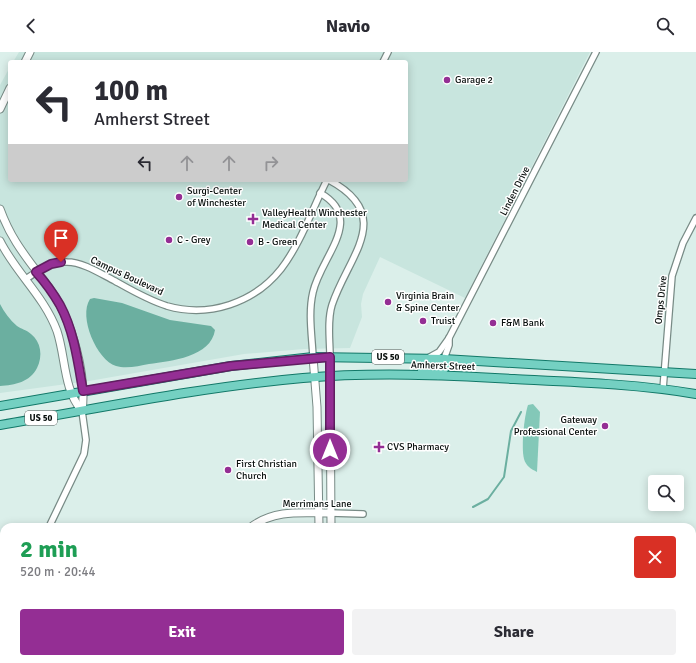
<!DOCTYPE html>
<meta charset="utf-8">
<style>
:root{--surface:#fff;--page:#f2f2f3;--text:#2b2b33;--muted:#7c7c81;--accent:#942e94}
body{margin:0;font-family:Signika,sans-serif;background:var(--page);color:var(--text);height:100vh;display:flex;flex-direction:column;font-size:15px;white-space:nowrap}
*{box-sizing:border-box;margin:0}
p{font-size:13px;color:var(--muted)}
.icon{flex:none;width:22px;height:22px;fill:none;stroke:currentColor;stroke-width:2;stroke-linecap:round;stroke-linejoin:round}
.map{position:relative;flex:1;overflow:hidden}
.drawer{position:absolute;left:0px;top:471px;width:696px;height:140px;display:flex;flex-direction:column;background:var(--surface);border-radius:12px 12px 0 0;box-shadow:0 2px 10px #0003}
.drawer>*{flex:none}
.hud{position:absolute;left:8px;top:8px;width:400px;height:122px;border-radius:4px;box-shadow:0 2px 10px #0003;background:#fff;color:var(--text);overflow:hidden}
.buttons{position:absolute;left:648px;top:423px;display:grid;gap:8px}
.buttons a{display:grid;place-items:center;width:36px;height:36px;border-radius:4px;background:var(--surface);box-shadow:0 2px 10px #0003;font-size:20px}
.pin{position:absolute;display:grid;place-items:center;width:34px;height:34px;color:#fff;margin:-41px -17px;border-radius:50% 50% 50% 0;rotate:-45deg;box-shadow:0 0 4px #0007}
.pin .icon{rotate:45deg}
.me{position:absolute;width:44px;margin:-22px;rotate:0deg;stroke-linejoin:round;filter:drop-shadow(0 0 3px #0008)}
.turn{display:flex;align-items:center;gap:14px;height:84px;padding:0 20px;font-size:18px}
.turn .icon{width:52px;height:52px;stroke-width:2.5}
.turn b{display:block;font-size:28px;line-height:34px}
.lanes{display:flex;align-items:center;height:38px;padding:0 20px;background:#0003;justify-content:center;gap:20px;direction:ltr}
.lanes .off{opacity:.35}
.round{display:grid;place-items:center;flex:none;width:42px;height:42px;border-radius:4px;background:var(--page)}
.overview{display:flex;align-items:center;justify-content:space-between;height:68px;padding:0 20px}
h1{font-size:24px;font-weight:800;line-height:30px;color:#1e9e55}
.cta{display:flex;gap:8px;margin-top:auto;padding:8px 20px}
.cta a{flex:1;height:46px;border-radius:4px;background:var(--accent);color:#fff;font-size:16px;font-weight:800;line-height:46px;text-align:center}
.cta a+a{background:var(--page);color:var(--text)}
header{display:flex;justify-content:space-between;align-items:center;height:52px;padding:0 20px;background:var(--surface);font-size:18px;font-weight:800}
.map>svg:first-child{display:block}
.built{fill:#c8e5de}
.green{fill:#9ecabf}
.forest{fill:#83c8b8}
.water{fill:#6bafa0}
.lines{fill:none;stroke-linecap:round;stroke-linejoin:round}
.stream{stroke:#6bafa0;stroke-width:2}
.minor-casing{stroke:#788b86;stroke-width:8}
.tertiary-casing{stroke:#788b86;stroke-width:9}
.secondary-casing{stroke:#788b86;stroke-width:9}
.primary-casing{stroke:#127868;stroke-width:10}
.minor{stroke:#fff;stroke-width:5.5}
.tertiary{stroke:#fff;stroke-width:7}
.secondary{stroke:#fff;stroke-width:7}
.primary{stroke:#74d0c2;stroke-width:8}
.route-casing{stroke:#601e60;stroke-width:10}
.route{stroke:#942e94;stroke-width:7}
.poi-dot{fill:#942e94;stroke:#fff;stroke-width:1.5}
.labels{text-anchor:middle;dominant-baseline:central;stroke-width:3;stroke-linejoin:round;paint-order:stroke}
.shield{fill:#fff;stroke:#515655;stroke-width:1}
.shield-label{font-size:9px;font-weight:bold;fill:#070e0c}
.poi-label{font-size:10px;fill:#070e0c;stroke:#fff;text-anchor:start}
.street-label{font-size:10px;fill:#070e0c;stroke:#fff}
</style>
<header><svg class="icon" aria-label="back" viewBox="0 0 24 24"><path d="M15 5l-7 7 7 7"/></svg>Navio<svg class="icon" aria-label="search" viewBox="0 0 24 24"><circle cx="10" cy="10" r="6"/><path d="M15 15l6 6"/></svg></header>
<div class="map">
<svg width="696" height="611" viewBox="0 0 696 611">
<rect width="100%" height="100%" fill="#dbefea"/>
<!-- built -->
<g class="built">
<polygon points="19,0 590,0 465,246 380,205 363,242 361,252 362,265 350,296 304,297 244,302 89,329 0,341 0,33 10,15 10,128 406,128 406,10 13,10"/>
<polygon points="696,526 696,611 661,611 663,607 692,607 692,536"/>
</g>
<!-- green -->
<polygon class="green" points="696,564 696,611 673,611 674,607 692,607 692,566"/>
<!-- forest -->
<path class="forest" d="M533,352L540,360L537,420C531,417 526,414 524,407C521,395 524,365 528,353Z"/>
<!-- water -->
<g class="water">
<path d="M94,246L122,251L170,268L211,274L215,278C211,305 171,309 149,312C139,314 126,317 116,314C97,308 78,265 90,247Z"/>
<path d="M0,252C4,260 10,268 17,274C21,277 27,278 31,282C41,290 43,304 37,316C30,330 15,333 0,334Z"/>
</g>
<g class="lines">
<!-- stream -->
<polyline class="stream" points="473,455 488,447 504,425 511,379 521,360"/>
<defs>
<g id="minor">
<polyline points="383,10 388,0"/>
<path d="M329,128C396,164 348,204 332,253C327,269 330,288 330,305"/>
<path d="M26,227C39,218 51,209 67,210C83,210 101,222 115,229C131,238 148,248 167,254C209,266 254,251 281,217C301,191 312,157 327,128"/>
<path d="M313,305C312,284 308,261 313,240C321,204 366,167 320,141"/>
<polyline points="428,306 439,300 449,286 596,0"/>
<polyline points="444,307 449,293 449,286"/>
<polyline points="663,337 672,224 683,191 696,166"/>
<polyline points="330,461 363,462"/>
<polyline points="49,475 84,402 86,388 82,359"/>
<polyline points="0,516 4,514"/>
<polyline points="0,574 4,574"/>
</g>
<g id="tertiary">
<polyline points="25,10 30,0"/>
<polyline points="0,57 10,36"/>
<path d="M0,157C13,193 31,210 52,240C72,269 87,324 82,359"/>
<path d="M0,189C16,221 44,244 57,279C66,306 63,337 82,359"/>
</g>
<g id="secondary">
<polyline points="313,305 317,355 319,475"/>
<polyline points="330,305 331,475"/>
<path d="M251,475C275,457 302,461 330,461"/>
<polyline points="388,607 392,611"/>
<polyline points="405,607 409,611"/>
<polyline points="178,611 180,607"/>
</g>
<g id="primary">
<polyline points="422,319 435,316 444,307"/>
<polyline points="438,323 449,312 458,309"/>
<polyline points="0,354 231,314 313,305 444,307 696,322"/>
<path d="M0,373C101,356 201,335 303,326C373,320 444,323 514,327C575,330 636,332 696,342"/>
</g>
</defs>
<!-- minor casing -->
<use href="#minor" class="minor-casing"/>
<!-- tertiary casing -->
<use href="#tertiary" class="tertiary-casing"/>
<!-- secondary casing -->
<use href="#secondary" class="secondary-casing"/>
<!-- primary casing -->
<use href="#primary" class="primary-casing"/>
<!-- minor -->
<use href="#minor" class="minor"/>
<!-- tertiary -->
<use href="#tertiary" class="tertiary"/>
<!-- secondary -->
<use href="#secondary" class="secondary"/>
<!-- primary -->
<use href="#primary" class="primary"/>
</g>
<g class="lines">
<defs>
<path id="route" d="M61,210L51,212L36,220C45,230 53,241 60,253C74,279 78,310 83,339L231,314L330,305V398"/>
</defs>
<!-- route casing -->
<use href="#route" class="route-casing"/>
<!-- route -->
<use href="#route" class="route"/>
</g>
<!-- markers -->
<g class="poi-dot">
<circle cx="447" cy="28" r="4"/>
<circle cx="179" cy="145" r="4"/>
<path d="M251 161h4v4h4v4h-4v4h-4v-4h-4v-4h4z"/>
<circle cx="169" cy="188" r="4"/>
<circle cx="250" cy="190" r="4"/>
<circle cx="388" cy="250" r="4"/>
<circle cx="423" cy="269" r="4"/>
<circle cx="493" cy="271" r="4"/>
<circle cx="605" cy="374" r="4"/>
<path d="M377 389h4v4h4v4h-4v4h-4v-4h-4v-4h4z"/>
<circle cx="228" cy="418" r="4"/>
</g>
<g class="labels">
<!-- shield labels -->
<g class="shield">
<rect x="372" y="298" width="32" height="14" rx="3"/>
<rect x="25" y="359" width="32" height="14" rx="3"/>
</g>
<g class="shield-label">
<text x="388" y="305">US 50</text>
<text x="41" y="366">US 50</text>
</g>
<!-- poi labels -->
<g class="poi-label">
<text x="455" y="28">Garage 2</text>
<text x="187" y="139">Surgi-Center<tspan x="187" dy="12">of Winchester</tspan></text>
<text x="262" y="161">ValleyHealth Winchester<tspan x="262" dy="12">Medical Center</tspan></text>
<text x="177" y="188">C - Grey</text>
<text x="258" y="190">B - Green</text>
<text x="396" y="244">Virginia Brain<tspan x="396" dy="12">&amp; Spine Center</tspan></text>
<text x="431" y="269">Truist</text>
<text x="501" y="271">F&amp;M Bank</text>
<text x="597" y="368" text-anchor="end">Gateway<tspan x="597" dy="12">Professional Center</tspan></text>
<text x="387" y="395">CVS Pharmacy</text>
<text x="236" y="412">First Christian<tspan x="236" dy="12">Church</tspan></text>
</g>
<!-- street labels -->
<g class="street-label">
<text transform="translate(515 139) rotate(-63)">Linden Drive</text>
<text transform="translate(127 224) rotate(25)">Campus Boulevard</text>
<text transform="translate(661 248) rotate(-84)">Omps Drive</text>
<text transform="translate(443 314) rotate(2)">Amherst Street</text>
<text x="317" y="452">Merrimans Lane</text>
</g>
</g>
</svg>
<div class="buttons">
<a><svg class="icon" aria-label="search" viewBox="0 0 24 24"><circle cx="10" cy="10" r="6"/><path d="M15 15l6 6"/></svg></a>
</div>
<div class="pin" style="left:61px;top:210px;background:#d93025"><svg class="icon" aria-label="arrive" viewBox="0 0 24 24"><path d="M6 21V4h12l-3 4 3 4H6"/></svg></div>
<svg class="me" style="left:330px;top:398px" viewBox="-20 -20 40 40"><circle r="17" fill="#942e94" stroke="#fff" stroke-width="3"/><path d="M0-11L8 9 0 5-8 9z" fill="#fff"/></svg>
<div class="hud">
<div class="turn"><svg class="icon" aria-label="left" viewBox="0 0 24 24"><path d="M17 20v-9H6M10 6l-5 5 5 5"/></svg><div><b>100 m</b>Amherst Street</div></div>
<div class="lanes"><svg class="icon" aria-label="left" viewBox="0 0 24 24"><path d="M17 20v-9H6M10 6l-5 5 5 5"/></svg><svg class="icon off" aria-label="ahead" viewBox="0 0 24 24"><path d="M12 20V5M6 11l6-6 6 6"/></svg><svg class="icon off" aria-label="ahead" viewBox="0 0 24 24"><path d="M12 20V5M6 11l6-6 6 6"/></svg><svg class="icon off" aria-label="right" viewBox="0 0 24 24"><path d="M7 20v-9h11M14 6l5 5-5 5"/></svg></div>
</div>
<section class="drawer">
<div class="overview"><div><h1>2 min</h1><p>520 m · 20:44</p></div><a class="round" style="background:#d93025;color:#fff"><svg class="icon" aria-label="close" viewBox="0 0 24 24"><path d="M6 6l12 12M18 6L6 18"/></svg></a></div>
<div class="cta"><a>Exit</a><a>Share</a></div>
</section>
</div>
